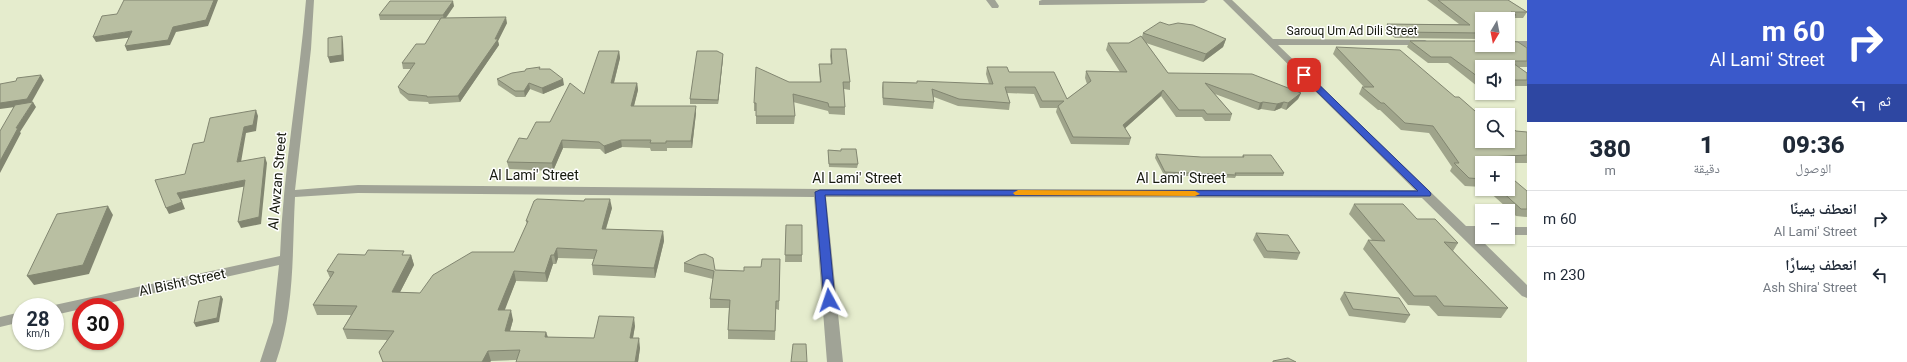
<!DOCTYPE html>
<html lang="ar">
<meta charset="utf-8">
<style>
:root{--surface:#fff;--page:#f6f6f7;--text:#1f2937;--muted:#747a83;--line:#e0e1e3}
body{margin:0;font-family:Roboto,"Noto Naskh Arabic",sans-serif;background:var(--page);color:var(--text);direction:rtl;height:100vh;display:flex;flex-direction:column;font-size:15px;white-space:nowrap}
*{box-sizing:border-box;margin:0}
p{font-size:13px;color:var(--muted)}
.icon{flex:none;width:22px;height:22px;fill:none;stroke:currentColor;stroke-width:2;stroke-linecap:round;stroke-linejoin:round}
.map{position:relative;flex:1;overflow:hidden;direction:ltr}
.sheet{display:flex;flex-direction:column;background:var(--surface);width:380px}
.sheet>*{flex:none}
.banner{background:#3a59cb;color:#fff;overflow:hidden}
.needle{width:26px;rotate:190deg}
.buttons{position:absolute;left:1475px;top:12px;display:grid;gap:8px}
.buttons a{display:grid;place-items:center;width:40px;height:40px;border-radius:0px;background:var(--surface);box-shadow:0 1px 3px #0004;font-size:20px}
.speed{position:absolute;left:12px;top:298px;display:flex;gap:8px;font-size:20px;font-weight:700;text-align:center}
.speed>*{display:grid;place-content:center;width:52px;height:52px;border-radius:50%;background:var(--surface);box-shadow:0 1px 3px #0004;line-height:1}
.speed small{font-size:10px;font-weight:400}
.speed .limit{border:6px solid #d22;background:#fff;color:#111}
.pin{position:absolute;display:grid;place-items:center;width:34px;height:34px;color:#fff;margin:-17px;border-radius:8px;box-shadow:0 2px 6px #0006}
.me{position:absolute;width:44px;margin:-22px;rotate:355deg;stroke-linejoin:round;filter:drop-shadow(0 0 3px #0008)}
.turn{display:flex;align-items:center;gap:14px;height:84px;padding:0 16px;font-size:18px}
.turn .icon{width:52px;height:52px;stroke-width:2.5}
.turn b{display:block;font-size:28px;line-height:34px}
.then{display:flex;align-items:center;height:38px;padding:0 16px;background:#0003;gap:8px;font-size:15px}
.eta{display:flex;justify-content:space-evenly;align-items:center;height:68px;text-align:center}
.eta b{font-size:24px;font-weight:800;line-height:28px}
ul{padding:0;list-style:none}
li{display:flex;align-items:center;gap:12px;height:56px;padding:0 16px;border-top:1px solid var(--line)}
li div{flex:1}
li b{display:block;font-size:15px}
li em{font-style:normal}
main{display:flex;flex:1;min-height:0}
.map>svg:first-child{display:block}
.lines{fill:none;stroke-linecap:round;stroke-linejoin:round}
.minor{fill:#a0a396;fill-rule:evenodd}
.wall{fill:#9fa48b}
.shaded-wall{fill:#828671}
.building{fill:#b9bfa2;stroke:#828671}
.route{fill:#3a59cb;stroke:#263a84}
.slow{fill:#f59e0b}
.labels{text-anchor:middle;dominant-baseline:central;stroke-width:3;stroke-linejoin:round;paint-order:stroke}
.far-street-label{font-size:12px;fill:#16190e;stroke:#fff}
.street-label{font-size:14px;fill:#16190e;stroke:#fff}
</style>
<main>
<section class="sheet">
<div class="banner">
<div class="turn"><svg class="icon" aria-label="right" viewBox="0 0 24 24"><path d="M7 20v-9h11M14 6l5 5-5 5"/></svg><div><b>60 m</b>Al Lami' Street</div></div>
<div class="then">ثم<svg class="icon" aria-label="left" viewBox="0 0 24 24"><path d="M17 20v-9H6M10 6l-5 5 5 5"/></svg></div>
</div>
<div class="eta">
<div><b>09:36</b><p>الوصول</p></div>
<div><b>1</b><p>دقيقة</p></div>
<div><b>380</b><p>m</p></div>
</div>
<ul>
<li><svg class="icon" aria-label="right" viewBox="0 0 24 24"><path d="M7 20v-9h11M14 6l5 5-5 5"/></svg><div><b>انعطف يمينًا</b><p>Al Lami' Street</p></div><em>60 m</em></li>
<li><svg class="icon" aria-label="left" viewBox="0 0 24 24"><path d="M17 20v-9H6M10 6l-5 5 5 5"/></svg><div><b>انعطف يسارًا</b><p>Ash Shira' Street</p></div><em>230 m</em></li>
</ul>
</section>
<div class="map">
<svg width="1527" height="362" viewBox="0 0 1527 362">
<rect width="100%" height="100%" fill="#e5eccd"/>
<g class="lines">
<!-- minor -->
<g class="minor">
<path d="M306,0H314L311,49L295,190L358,185L820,189L1415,190L1223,0H1232L1273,39L1425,40L1430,43L1428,45H1278L1466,226H1482V234H1475L1527,285V298L1522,296L1422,198L826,197L843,362H827L814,197L358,193L295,197C292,253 295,308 276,362H260L273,322L279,265L91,307H81V309L55,315V307L50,306L280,256C283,170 299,86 306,0Z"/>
<polygon points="986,0 995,0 999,6 998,8 992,8"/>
<polygon points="1042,0 1208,0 1204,3 1039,5 1039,1"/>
<polygon points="1508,41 1527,41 1527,47 1505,46 1508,45"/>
<rect x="1508" y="227" width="19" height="8"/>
<polygon points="21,312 21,322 0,327 0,317"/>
</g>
</g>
<!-- wall -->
<g class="wall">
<polygon points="1427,0 1508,0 1527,12 1523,18 1515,18 1513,21 1508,21 1508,19 1482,19 1482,39 1395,38 1385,30 1387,24 1459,24"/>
<polygon points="454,6 446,18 507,23 498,41 499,45 460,102 429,104 428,102 409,101 400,93 398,87 411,69 403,69 402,63 425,44 440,20 380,20 379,15"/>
<polygon points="1169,25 1226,39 1223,47 1203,62 1146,43 1168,73 1301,93 1298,99 1286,110 1281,108 1274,111 1261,109 1258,110 1215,94 1232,114 1230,121 1205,121 1202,117 1176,117 1161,96 1125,128 1131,138 1129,145 1071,144 1056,112 1057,108 1040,108 1034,94 1007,93 1010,103 1009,110 958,106 934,97 934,102 933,109 883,105 882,88 883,82 917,83 989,84 986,74 987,67 1009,72 1067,99 1087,84 1085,78 1086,71 1120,72 1106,50 1108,43 1129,43 1142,37 1143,33"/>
<polygon points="1410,41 1527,48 1527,67 1519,67 1527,73 1527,86 1508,86 1508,67 1482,67 1482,86 1477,86 1448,63 1428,63 1407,47"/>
<polygon points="1336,47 1455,97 1475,111 1516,131 1527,132 1527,163 1482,163 1482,187 1465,186 1450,171 1452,167 1429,133 1401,130 1380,110 1378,110 1359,94 1362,87 1364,87 1333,54"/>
<polygon points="831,49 850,82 850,90 844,89 845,107 845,115 829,114 828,111 793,102 795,116 794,124 756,124 756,111 754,111 754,103 820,82 819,71 819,64 831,64 830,56"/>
<polygon points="619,51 620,58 614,83 637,83 638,90 634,106 696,113 692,148 667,148 667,151 651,151 650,148 622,147 605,154 600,149 563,148 553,171 509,169 507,162 527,139 550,122 584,94"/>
<polygon points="723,58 718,104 690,104 690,99"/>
<polygon points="541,69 564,85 543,94 530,89 525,97 516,97 498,85 497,79 525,71"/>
<polygon points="828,150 841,151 858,164 857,168 829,167"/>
<polygon points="1156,154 1201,157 1242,157 1243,155 1284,173 1283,176 1236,176 1235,178 1164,175 1155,158"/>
<polygon points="1486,189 1508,189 1527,191 1527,217 1516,216"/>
<polygon points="1354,204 1417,219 1458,243 1453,251 1508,308 1501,318 1438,316 1429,306 1408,305 1363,249 1368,240 1372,240 1349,214"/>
<polygon points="612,208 606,229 663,231 664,241 655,278 593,275 592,265 594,259 558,258 556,264 553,264 547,282 516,281 504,310 513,320 510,331 546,332 548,337 594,338 635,326 633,338 640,348 638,362 516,362 516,360 491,361 490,362 383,362 379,352 387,340 347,339 343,329 351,315 317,315 313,305 330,278 327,271 405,255 411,255 414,265 400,292 420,293 514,252 527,224 526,221"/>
<polygon points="786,225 802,225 802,262 785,262"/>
<polygon points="1256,233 1300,253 1297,260 1264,258 1253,240"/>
<polygon points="780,259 779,310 776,309 775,340 728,339 728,330 729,308 710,308 710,299 713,279 684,272 684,263 715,270 744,271 761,267"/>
<polygon points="1344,292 1410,315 1405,323 1349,316 1340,299"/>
</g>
<!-- shaded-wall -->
<g class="shaded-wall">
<polygon points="214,0 218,0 208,26 176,32 170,45 127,51 125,46 173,27"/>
<polygon points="453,1 454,6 444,20 443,15"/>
<polygon points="506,17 507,23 498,41 499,45 460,102 458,96 495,39"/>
<polygon points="132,31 134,37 96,42 93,37"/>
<polygon points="342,36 343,42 344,61 330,63 328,57"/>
<polygon points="1226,39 1223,47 1203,62 1206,54"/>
<polygon points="619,51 620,58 612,90 611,83"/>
<polygon points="723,54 723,58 718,104 718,100"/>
<polygon points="41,75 44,80 30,105 0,109 0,103"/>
<polygon points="563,79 564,85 543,94 542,88"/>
<polygon points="529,83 530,89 525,97 524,91"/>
<polygon points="637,83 638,90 632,113 631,106"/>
<polygon points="1163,90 1161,96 1121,132 1123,125"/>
<polygon points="1301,93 1298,99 1286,110 1288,103"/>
<polygon points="33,102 36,107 20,132 21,133 0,173 0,161 16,128"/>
<polygon points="1263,102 1261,109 1258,110 1260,103"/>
<polygon points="1284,102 1281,108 1274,111 1277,104"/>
<polygon points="696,106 696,113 692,148 691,141"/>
<polygon points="256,110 258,116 256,131 246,133 240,168 237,162 244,127"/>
<polygon points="562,140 563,148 553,171 552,163"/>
<polygon points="621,140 622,147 605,154 604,146"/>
<polygon points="265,157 267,163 261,224 241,228 238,222"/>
<polygon points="245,180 247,186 181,199 185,209 169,214 166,208 177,193"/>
<polygon points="610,199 612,208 603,238 602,229"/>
<polygon points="108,206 113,215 89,274 34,285 27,276"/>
<polygon points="663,231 664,241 655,278 654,268"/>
<polygon points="557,248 558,258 556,264 554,255"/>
<polygon points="411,255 414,265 395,302 392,292"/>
<polygon points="551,255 553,264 547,282 545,273"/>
<polygon points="514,271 516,281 501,320 498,310"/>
<polygon points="221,296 223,299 219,322 196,327 194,323"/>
<polygon points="511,310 513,320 507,341 505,331"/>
<polygon points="634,317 635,326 631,348 630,338"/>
<polygon points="546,332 549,342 545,337"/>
<polygon points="639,338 640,348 638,362 635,362"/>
<polygon points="488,351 491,361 490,362 482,362"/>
</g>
<!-- building -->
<g class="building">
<polygon points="124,0 214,0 206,20 173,27 168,40 125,46 132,31 93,37 102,16 117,14"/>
<polygon points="1438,0 1508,0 1527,12 1511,12 1516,15 1476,14 1484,19 1482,19 1482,33 1398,32 1387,24 1470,25"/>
<polygon points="390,1 453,1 443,15 379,15"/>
<polygon points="506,17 495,39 498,39 458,96 427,97 427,96 408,94 398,87 415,63 402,63 416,44 425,44 441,18"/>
<polygon points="1160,22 1169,25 1178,23 1193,25 1226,39 1206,54 1143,33"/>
<polygon points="342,36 342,55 328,57 328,38"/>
<polygon points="1141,36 1168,73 1252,74 1301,93 1288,103 1284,102 1277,104 1263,102 1260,103 1205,83 1232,114 1207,114 1204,110 1179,110 1163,90 1123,125 1131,138 1073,137 1058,106 1064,101 1042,101 1035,87 1005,87 1010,103 959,99 932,89 934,102 883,98 883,82 917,83 917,81 993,84 987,67 1007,67 1009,72 1054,72 1067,99 1091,81 1086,71 1127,72 1108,43 1129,43"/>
<polygon points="1410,41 1482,41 1482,45 1508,45 1508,41 1518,42 1527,48 1527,61 1510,61 1527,73 1527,80 1508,80 1508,67 1482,67 1482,79 1481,79 1451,57 1431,57"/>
<polygon points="1336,47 1400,50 1455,97 1459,97 1475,111 1479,110 1490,113 1493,115 1482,115 1482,141 1508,141 1508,126 1516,131 1527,132 1527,155 1488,157 1495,163 1482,163 1482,179 1469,178 1454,163 1459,163 1433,126 1405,123 1384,103 1381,103 1362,87 1374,87"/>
<polygon points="831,49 846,49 850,82 843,82 845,107 829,107 828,103 793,94 795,116 756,116 756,103 754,103 756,67 789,82 821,82 819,64 832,64"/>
<polygon points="599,51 619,51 611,83 637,83 631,106 696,106 691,141 666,141 666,143 650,143 651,140 621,140 604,146 599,142 562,140 552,163 507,162 519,138 527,139 536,122 550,122 570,83 584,94"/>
<polygon points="697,51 717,51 723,54 718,100 690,99"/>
<polygon points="540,67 539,69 550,69 563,79 542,88 529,83 524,91 515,91 497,79 512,73 525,71 526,69"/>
<polygon points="41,75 27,99 0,103 0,84 16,81 17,78"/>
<polygon points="33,102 16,128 18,128 0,161 0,131 15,105"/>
<polygon points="256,110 253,125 244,127 237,162 265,157 259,217 238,222 245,180 177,193 182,202 166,208 155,180 185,174 193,144 204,142 210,118"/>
<polygon points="841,149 856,149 858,164 829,164 828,150 841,151"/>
<polygon points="1156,154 1201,157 1244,157 1243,155 1271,155 1284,173 1235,173 1236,175 1165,172"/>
<polygon points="1508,175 1527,191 1527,209 1521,209 1499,189 1508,189"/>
<polygon points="537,199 584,201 585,199 610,199 602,229 663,231 654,268 592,265 597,250 557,248 554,255 551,255 545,273 514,271 498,310 511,310 505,331 546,332 545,337 594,338 599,316 634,317 630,338 639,338 635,362 516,362 520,350 488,351 482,362 383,362 379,352 394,331 343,329 357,306 313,305 334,272 327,271 338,254 365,255 368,250 404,251 402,255 411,255 392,292 420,293 433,275 472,252 514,252 528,221 526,221 534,201"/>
<polygon points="1354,204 1403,204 1417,219 1435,219 1458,243 1444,242 1508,308 1444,306 1436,296 1414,296 1368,240 1385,241"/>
<polygon points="108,206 83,265 27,276 57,214"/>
<polygon points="786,225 802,225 802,255 785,255"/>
<polygon points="1256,233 1288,235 1300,253 1267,251"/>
<polygon points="705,254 713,258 715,270 744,271 744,267 761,267 762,259 780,259 779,301 776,301 775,331 728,330 730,300 710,299 714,271 684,263 699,255"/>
<polygon points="1344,292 1399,298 1410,315 1353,309"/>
<polygon points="221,296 217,318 194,323 199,301"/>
<polygon points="793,344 806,344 807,362 791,362"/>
<polygon points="1288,358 1296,362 1273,362 1273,361"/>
</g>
<!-- route -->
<polygon class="route" points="1301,73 1307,73 1430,192 1431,194 1430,196 825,195 835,300 829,304 824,300 815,192 820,190 1418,191 1301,76"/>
<!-- slow -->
<polygon class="slow" points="1018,190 1195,191 1200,194 1195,196 1015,195 1013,193"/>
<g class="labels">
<!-- far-street labels -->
<g class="far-street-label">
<text x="1352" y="31">Sarouq Um Ad Dili Street</text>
</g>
<!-- street labels -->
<g class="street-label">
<text x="534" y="175">Al Lami' Street</text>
<text x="857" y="178">Al Lami' Street</text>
<text x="1181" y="178">Al Lami' Street</text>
<text transform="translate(277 181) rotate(-85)">Al Awzan Street</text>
<text transform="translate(182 282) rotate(-12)">Al Bisht Street</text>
</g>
</g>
</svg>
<div class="buttons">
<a><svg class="needle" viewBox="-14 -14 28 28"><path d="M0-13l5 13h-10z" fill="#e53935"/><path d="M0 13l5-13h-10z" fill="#747a83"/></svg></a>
<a><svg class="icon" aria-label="sound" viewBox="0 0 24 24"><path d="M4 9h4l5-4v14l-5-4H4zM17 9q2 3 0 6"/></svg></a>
<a><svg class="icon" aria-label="search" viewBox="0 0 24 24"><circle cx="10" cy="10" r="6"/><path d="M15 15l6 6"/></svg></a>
<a>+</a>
<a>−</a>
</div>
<div class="speed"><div>28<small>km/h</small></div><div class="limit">30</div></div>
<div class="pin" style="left:1304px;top:75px;background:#d93025"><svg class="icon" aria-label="arrive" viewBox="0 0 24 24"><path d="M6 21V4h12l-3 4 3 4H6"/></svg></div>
<svg class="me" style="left:829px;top:300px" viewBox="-20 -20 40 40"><path d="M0-17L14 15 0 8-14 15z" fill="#3a59cb" stroke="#fff" stroke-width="4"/></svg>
</div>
</main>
